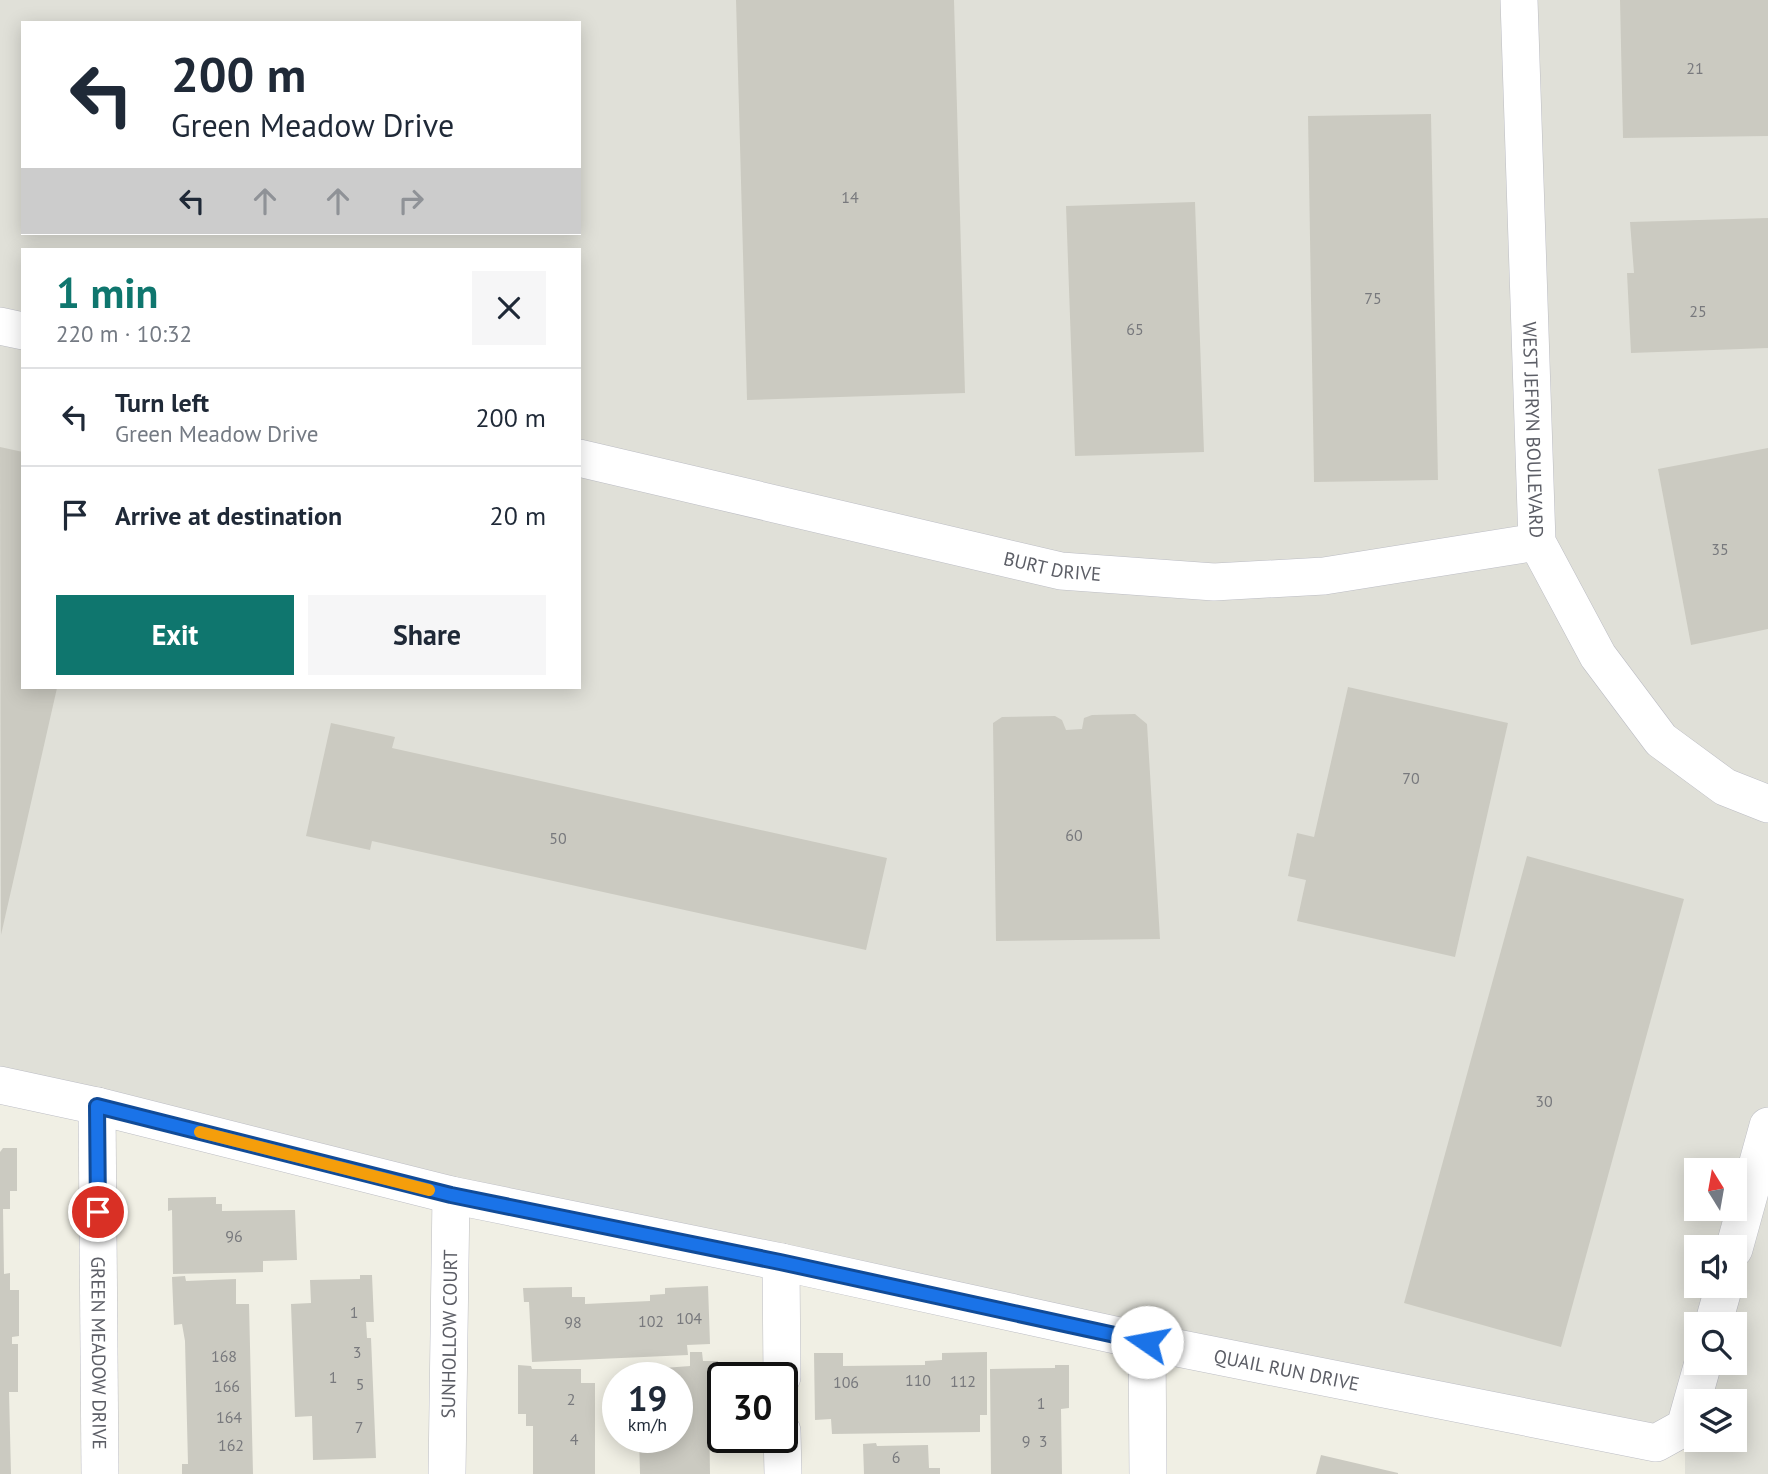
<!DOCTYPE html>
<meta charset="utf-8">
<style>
:root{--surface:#fff;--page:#f6f6f7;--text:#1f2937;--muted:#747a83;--line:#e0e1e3;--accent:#0f766e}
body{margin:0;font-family:"PT Sans",sans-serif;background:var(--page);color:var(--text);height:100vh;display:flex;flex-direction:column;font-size:26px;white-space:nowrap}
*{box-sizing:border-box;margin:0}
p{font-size:23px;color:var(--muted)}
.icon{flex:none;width:38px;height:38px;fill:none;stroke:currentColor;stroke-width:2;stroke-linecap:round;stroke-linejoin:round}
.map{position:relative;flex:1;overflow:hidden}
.sheet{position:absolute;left:21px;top:248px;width:560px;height:441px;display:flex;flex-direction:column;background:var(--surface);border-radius:0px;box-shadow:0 4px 18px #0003}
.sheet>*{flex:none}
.guide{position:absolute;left:21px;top:21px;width:560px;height:214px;border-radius:0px;box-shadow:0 4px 18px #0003;background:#fff;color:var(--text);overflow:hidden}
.needle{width:46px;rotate:349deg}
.tools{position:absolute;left:1684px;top:1158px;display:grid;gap:14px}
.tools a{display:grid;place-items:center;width:63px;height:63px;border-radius:0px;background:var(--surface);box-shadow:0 4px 18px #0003;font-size:35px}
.speed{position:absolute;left:602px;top:1362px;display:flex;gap:14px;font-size:35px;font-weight:700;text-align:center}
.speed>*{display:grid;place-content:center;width:91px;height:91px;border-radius:50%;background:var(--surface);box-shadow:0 4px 18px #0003;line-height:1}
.speed small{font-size:18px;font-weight:400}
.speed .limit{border:4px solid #111;border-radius:10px;background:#fff;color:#111}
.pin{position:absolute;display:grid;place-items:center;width:60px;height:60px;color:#fff;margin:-30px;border:4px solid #fff;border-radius:50%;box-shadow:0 2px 7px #0007}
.me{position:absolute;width:77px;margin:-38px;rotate:282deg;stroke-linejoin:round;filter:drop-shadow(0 0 5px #0008)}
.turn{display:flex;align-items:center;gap:24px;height:147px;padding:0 35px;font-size:32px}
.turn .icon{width:91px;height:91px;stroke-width:2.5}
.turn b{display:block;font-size:49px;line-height:60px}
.lanes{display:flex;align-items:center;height:66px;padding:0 35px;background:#0003;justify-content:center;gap:35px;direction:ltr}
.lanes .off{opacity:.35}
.round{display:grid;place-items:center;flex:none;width:74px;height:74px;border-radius:0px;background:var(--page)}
.summary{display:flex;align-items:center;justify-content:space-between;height:119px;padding:0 35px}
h1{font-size:42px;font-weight:600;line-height:52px;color:var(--accent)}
.primary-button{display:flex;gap:14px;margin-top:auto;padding:14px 35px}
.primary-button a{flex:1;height:80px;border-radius:0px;background:var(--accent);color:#fff;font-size:28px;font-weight:600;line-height:80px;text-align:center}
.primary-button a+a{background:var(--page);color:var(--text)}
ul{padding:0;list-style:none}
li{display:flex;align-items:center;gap:21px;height:98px;padding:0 35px;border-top:2px solid var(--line)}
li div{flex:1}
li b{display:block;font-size:26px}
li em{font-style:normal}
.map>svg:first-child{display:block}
.industrial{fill:#e0e0d8;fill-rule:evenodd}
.building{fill:#cbcac1}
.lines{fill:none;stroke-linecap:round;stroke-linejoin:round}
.minor-casing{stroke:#bcbdc4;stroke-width:38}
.minor{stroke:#fff;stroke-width:37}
.route-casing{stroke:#114b97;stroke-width:18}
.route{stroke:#1a73e8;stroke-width:12}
.slow{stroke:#f59e0b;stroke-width:12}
.labels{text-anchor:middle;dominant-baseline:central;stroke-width:5;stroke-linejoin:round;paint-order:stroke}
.number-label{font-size:16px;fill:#78797d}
.street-label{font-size:19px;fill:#5c5e66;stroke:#fff}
</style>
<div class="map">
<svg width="1768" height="1474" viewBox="0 0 1768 1474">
<rect width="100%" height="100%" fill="#f0efe4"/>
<!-- industrial -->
<path class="industrial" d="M0,0H1768V1474H1685V1428L1656,1443L0,1085ZM23,23H579V233H23ZM23,250H579V688H23ZM1696,1171H1734V1209H1696ZM1696,1248H1734V1286H1696ZM1696,1325H1734V1363H1696ZM1696,1402H1734V1440H1696Z"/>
<!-- building -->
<g class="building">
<polygon points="736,0 954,0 965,393 747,400"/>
<polygon points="1620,0 1768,0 1768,136 1623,138"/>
<polygon points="1431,114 1438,480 1314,482 1308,116"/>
<polygon points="1195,202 1204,452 1075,456 1066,206"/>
<polygon points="1768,218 1768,348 1631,353 1627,273 1634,273 1630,222"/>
<polygon points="0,447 23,452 23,688 57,688 1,935"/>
<polygon points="1768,448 1768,629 1691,645 1658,469"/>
<polygon points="1348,687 1508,723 1455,957 1297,921 1306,880 1288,876 1297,833 1314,837"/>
<polygon points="1135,714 1147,724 1160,939 996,941 993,723 1002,717 1055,716 1062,720 1066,730 1082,729 1084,718 1092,715"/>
<polygon points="331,723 395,737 392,748 887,858 866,950 372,841 370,850 306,836"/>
<polygon points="1527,856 1684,899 1561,1347 1404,1303"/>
<polygon points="3,1148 17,1148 17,1191 10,1191 10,1209 3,1209 4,1274 10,1273 10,1290 19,1290 19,1336 12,1337 12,1344 18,1344 18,1392 9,1392 11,1474 0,1474 0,1152"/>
<polygon points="216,1197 216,1204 222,1204 222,1211 295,1210 297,1260 263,1261 263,1272 173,1274 172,1210 168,1211 168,1198"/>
<polygon points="360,1275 372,1275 374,1322 366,1322 367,1338 371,1338 376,1458 313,1460 312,1416 295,1417 291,1304 311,1303 310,1280 360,1279"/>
<polygon points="185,1276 186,1281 236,1279 236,1304 249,1304 253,1474 182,1474 182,1464 188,1464 185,1341 182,1324 174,1325 172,1277"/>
<polygon points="708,1286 710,1344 687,1345 688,1355 532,1362 529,1302 524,1302 523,1288 572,1287 572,1297 585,1297 585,1304 650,1301 650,1295 665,1294 665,1288"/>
<polygon points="690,1352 702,1352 703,1361 718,1361 718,1407 709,1408 710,1474 640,1474 639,1437 677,1437 677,1377 639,1377 638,1370 690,1366"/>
<polygon points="987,1352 987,1415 980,1415 980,1432 832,1434 831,1419 815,1420 814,1353 843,1353 843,1366 925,1365 925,1361 942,1360 942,1353"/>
<polygon points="518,1365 531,1366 532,1369 581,1369 581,1383 595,1383 595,1474 533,1474 533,1426 526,1426 526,1414 518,1414"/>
<polygon points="1055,1365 1069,1365 1069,1408 1061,1409 1062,1474 991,1474 990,1369 1055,1368"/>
<polygon points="876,1443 877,1446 928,1445 929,1468 940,1468 940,1474 864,1474 863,1444"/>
<polygon points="1321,1455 1398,1473 1398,1474 1316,1474"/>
</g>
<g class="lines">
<defs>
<g id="minor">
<path id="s1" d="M1519,0L1537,542L1598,656L1661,740L1725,787L1768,804"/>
<polyline points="0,326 23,331"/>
<path id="s2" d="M579,458L1061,571L1214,582L1324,576L1537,542"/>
<path id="s3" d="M0,1085L97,1106L451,1195L781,1262L1147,1342L1656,1443L1685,1427L1703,1363"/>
<path id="s4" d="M97,1106L100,1474"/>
<polyline points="1734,1249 1768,1126"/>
<polyline points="781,1262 782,1377"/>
<polyline points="1713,1325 1724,1286"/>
<polyline points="1147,1342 1148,1474"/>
<polyline points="782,1431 783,1474"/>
<path id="s5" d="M447,1474L451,1195"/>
</g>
</defs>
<!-- minor casing -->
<use href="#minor" class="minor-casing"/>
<!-- minor -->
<use href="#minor" class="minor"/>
</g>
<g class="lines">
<defs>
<polyline id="route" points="98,1212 97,1106 451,1195 780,1262 1147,1342"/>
</defs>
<!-- route casing -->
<use href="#route" class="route-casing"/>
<!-- route -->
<use href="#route" class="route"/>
<!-- slow -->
<polyline class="slow" points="200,1132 429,1190"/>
</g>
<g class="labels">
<!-- number labels -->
<g class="number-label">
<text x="1695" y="68">21</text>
<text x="850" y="197">14</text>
<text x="1373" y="298">75</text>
<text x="1698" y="311">25</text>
<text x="1135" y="329">65</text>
<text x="1720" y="549">35</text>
<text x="1411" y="778">70</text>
<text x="1074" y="835">60</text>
<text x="558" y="838">50</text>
<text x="1544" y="1101">30</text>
<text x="234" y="1236">96</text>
<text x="354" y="1312">1</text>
<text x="689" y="1318">104</text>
<text x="651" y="1321">102</text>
<text x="573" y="1322">98</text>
<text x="357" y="1352">3</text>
<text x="224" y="1356">168</text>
<text x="333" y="1377">1</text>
<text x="918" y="1380">110</text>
<text x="963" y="1381">112</text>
<text x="846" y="1382">106</text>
<text x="360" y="1384">5</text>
<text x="227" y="1386">166</text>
<text x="571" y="1399">2</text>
<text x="1041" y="1403">1</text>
<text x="229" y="1417">164</text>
<text x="359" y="1427">7</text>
<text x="574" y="1439">4</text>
<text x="1026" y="1441">9</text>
<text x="1043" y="1441">3</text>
<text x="231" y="1445">162</text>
<text x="896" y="1457">6</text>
</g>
<!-- street labels -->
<g class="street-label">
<text stroke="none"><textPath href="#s1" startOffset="430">WEST JEFRYN BOULEVARD</textPath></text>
<text stroke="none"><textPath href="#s2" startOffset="486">BURT DRIVE</textPath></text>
<text stroke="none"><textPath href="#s5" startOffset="140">SUNHOLLOW COURT</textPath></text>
<text stroke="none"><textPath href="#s4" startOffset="247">GREEN MEADOW DRIVE</textPath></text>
<text stroke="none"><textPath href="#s3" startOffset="1318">QUAIL RUN DRIVE</textPath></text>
</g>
</g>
</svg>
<div class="tools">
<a><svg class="needle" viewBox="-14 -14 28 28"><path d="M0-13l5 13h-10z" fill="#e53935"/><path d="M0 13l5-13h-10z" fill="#747a83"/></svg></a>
<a><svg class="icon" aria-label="sound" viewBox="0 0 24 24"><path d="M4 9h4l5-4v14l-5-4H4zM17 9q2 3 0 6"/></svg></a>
<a><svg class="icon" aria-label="search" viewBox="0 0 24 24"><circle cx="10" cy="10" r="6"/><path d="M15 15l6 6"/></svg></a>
<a><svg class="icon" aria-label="layers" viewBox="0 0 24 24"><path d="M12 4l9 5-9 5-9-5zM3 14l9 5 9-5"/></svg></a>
</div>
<div class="speed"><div>19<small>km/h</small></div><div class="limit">30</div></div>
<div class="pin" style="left:98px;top:1212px;background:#d93025"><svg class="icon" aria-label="arrive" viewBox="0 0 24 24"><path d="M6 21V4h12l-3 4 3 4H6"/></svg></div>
<svg class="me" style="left:1147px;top:1342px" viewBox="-20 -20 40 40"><circle r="19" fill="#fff"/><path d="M0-13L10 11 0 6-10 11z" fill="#1a73e8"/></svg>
<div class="guide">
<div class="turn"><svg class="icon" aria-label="left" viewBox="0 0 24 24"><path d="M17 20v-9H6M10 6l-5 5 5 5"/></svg><div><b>200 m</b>Green Meadow Drive</div></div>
<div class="lanes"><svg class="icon" aria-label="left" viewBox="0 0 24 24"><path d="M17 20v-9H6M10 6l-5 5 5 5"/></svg><svg class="icon off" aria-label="ahead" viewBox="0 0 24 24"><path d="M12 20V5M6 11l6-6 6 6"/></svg><svg class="icon off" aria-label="ahead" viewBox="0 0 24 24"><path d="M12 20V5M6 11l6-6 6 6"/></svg><svg class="icon off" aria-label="right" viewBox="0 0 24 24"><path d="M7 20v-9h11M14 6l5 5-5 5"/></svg></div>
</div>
<section class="sheet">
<div class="summary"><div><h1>1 min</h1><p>220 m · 10:32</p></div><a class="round"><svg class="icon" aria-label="close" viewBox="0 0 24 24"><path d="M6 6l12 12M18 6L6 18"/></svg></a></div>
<ul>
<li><svg class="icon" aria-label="left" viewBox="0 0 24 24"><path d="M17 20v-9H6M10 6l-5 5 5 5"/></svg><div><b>Turn left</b><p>Green Meadow Drive</p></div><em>200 m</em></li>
<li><svg class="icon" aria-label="arrive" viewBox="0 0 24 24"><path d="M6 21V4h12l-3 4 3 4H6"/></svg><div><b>Arrive at destination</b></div><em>20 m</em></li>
</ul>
<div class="primary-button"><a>Exit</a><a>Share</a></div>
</section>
</div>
